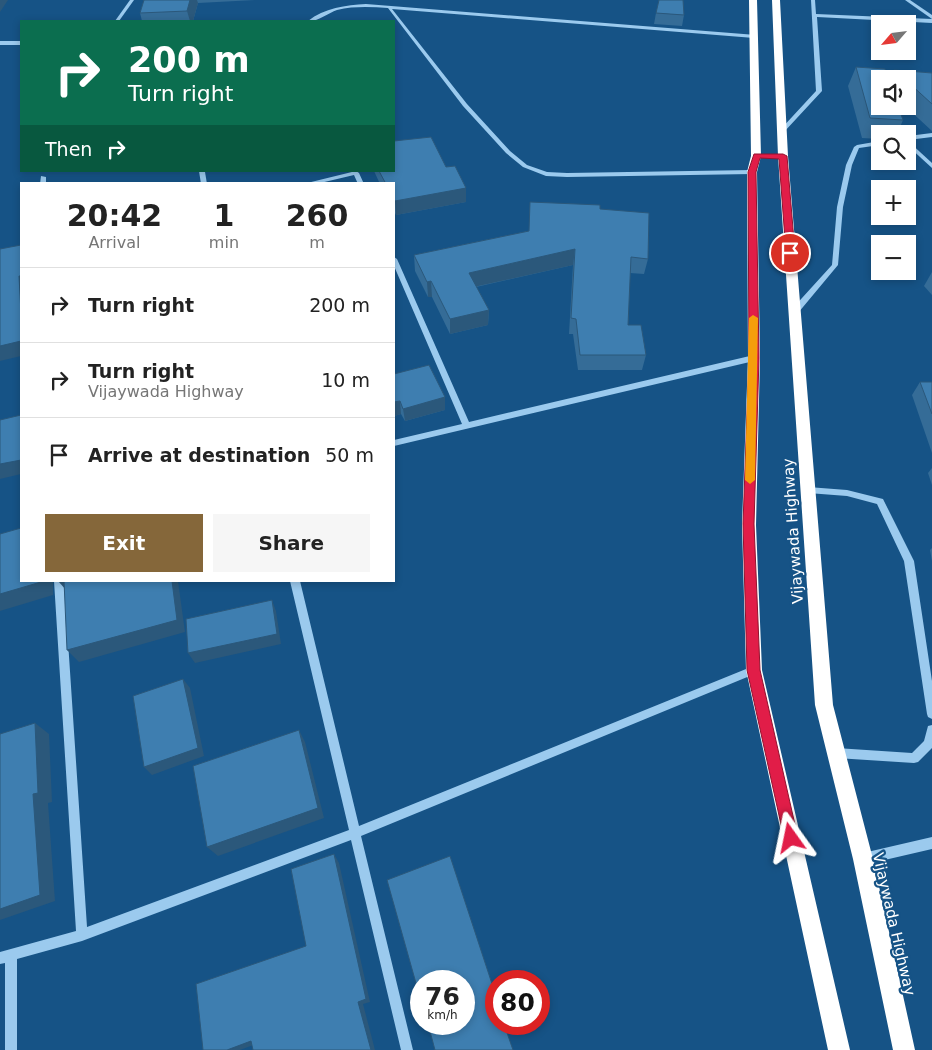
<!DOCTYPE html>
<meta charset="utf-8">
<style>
:root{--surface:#fff;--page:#f6f6f6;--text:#222;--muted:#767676;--line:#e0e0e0;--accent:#85673a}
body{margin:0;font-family:"DejaVu Sans",sans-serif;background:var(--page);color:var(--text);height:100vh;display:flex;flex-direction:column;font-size:19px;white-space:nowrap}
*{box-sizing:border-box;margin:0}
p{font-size:16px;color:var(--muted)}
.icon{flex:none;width:28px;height:28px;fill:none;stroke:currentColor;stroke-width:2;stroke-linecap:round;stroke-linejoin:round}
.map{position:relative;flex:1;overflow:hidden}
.sheet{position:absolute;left:20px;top:182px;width:375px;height:400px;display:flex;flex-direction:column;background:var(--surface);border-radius:0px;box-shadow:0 2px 8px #0003}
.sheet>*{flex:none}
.top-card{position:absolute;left:20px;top:20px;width:375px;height:152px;border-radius:0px;box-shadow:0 2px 8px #0003;background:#0b6e4f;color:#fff;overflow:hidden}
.needle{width:32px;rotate:242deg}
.buttons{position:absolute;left:871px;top:15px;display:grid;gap:10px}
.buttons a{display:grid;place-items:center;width:45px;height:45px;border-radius:0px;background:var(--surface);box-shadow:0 2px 8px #0003;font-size:25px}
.speed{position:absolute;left:410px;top:970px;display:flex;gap:10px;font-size:25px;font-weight:700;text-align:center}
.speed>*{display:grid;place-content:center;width:65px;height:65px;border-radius:50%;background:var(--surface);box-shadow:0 2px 8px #0003;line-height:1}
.speed small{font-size:12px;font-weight:400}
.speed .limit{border:8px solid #d22;background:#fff;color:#111}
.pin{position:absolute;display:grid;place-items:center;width:42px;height:42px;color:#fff;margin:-21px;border:2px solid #fff;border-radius:50%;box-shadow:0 1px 5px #0007}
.me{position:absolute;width:55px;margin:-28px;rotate:348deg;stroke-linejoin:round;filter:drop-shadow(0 0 4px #0008)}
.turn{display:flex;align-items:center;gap:18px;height:105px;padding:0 25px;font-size:22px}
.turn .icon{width:65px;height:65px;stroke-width:2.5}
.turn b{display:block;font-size:35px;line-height:42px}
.then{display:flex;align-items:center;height:48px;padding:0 25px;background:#0003;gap:10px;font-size:19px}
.eta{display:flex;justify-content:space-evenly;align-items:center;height:85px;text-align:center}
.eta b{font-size:30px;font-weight:800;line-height:35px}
.primary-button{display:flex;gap:10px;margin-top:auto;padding:10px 25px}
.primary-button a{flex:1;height:58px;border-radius:0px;background:var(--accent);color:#fff;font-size:20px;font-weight:800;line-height:58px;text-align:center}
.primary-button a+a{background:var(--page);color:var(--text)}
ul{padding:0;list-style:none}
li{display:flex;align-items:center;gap:15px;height:75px;padding:0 25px;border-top:1px solid var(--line)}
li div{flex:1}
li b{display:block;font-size:19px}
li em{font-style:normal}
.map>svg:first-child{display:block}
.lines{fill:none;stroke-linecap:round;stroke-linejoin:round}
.minor{fill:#9bcaee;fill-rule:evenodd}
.highway{fill:#fff;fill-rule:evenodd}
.wall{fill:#356c97}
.shaded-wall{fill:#2b587b}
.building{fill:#3e7eb0;stroke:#2b587b}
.route{fill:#e11d48;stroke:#92132f}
.slow{fill:#f59e0b}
.labels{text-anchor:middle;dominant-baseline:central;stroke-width:4.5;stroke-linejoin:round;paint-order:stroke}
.street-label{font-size:15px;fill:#fff;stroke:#165386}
</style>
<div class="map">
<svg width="932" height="1050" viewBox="0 0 932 1050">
<rect width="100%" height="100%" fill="#165386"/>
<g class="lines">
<!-- minor -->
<g class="minor">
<polygon points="130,0 134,0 119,21 115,21"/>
<polygon points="811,0 815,0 816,14 932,19 932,23 817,17 822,91 784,132 780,132 780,130 816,91"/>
<polygon points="905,0 910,0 932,15 932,19"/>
<path d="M366,4L756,35V37L754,38L392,9L467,104L510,151L527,165L547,172L567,173L752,170L755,172L752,174L567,177L546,176L523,167L506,153L463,106L388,8C371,7 354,6 337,10C328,13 318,22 308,21C324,8 346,5 366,4Z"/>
<rect x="0" y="41" width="21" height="4"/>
<polygon points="932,133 932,137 908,140 908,136"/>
<polygon points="880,141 880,145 859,148 852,165 843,207 838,265 798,313 792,313 792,309 832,265 837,207 846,165 854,147 857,145"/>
<polygon points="908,141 932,163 932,168 908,146"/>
<polygon points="199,171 205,172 207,184 201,184"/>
<polygon points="356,171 359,173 364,184 358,184 354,175 316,184 303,184"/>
<polygon points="41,176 46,177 46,184 40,184"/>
<polygon points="394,257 397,259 469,422 754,355 758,358 754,361 394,446 394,440 462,424 394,266"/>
<polygon points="808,487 847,490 883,499 914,561 932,681 932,719 928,717 927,714 904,561 877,504 847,496 808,493 805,492 804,490 805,488"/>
<polygon points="54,581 64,581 87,927 349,830 290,581 300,581 359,826 751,667 754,665 757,667 759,670 757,673 361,836 413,1050 401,1050 351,840 82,941 17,959 17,1050 5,1050 5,963 0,964 0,952 76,931"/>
<polygon points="932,725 932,748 918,762 914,763 836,758 832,757 831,753 832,749 836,748 912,753 924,741 928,726"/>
<polygon points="932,837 932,849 863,865 859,863 857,859 859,855 863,853"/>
</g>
<!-- highway -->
<g class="highway">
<polygon points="749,0 757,0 761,156 757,172 760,358 756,525 762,670 850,1050 828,1050 746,670 742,525 748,358 747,172 751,156"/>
<polygon points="772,0 780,0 788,156 833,705 873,859 915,1050 893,1050 853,859 815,705 778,156"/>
</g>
</g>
<!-- wall -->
<g class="wall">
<polygon points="144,0 255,0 198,3 193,21 142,21 140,13"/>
<polygon points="656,13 684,15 682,26 654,24"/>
<polygon points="856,67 903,120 897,134 880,134 880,139 862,138 848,86"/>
<polygon points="894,70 932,73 932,131 905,106 908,106 908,79 890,79"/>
<polygon points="446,167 466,202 396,215 394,211 394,184 380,184 374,171 394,171"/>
<polygon points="600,209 648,259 644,274 630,273 628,325 646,355 642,370 578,370 573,334 569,334 573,265 476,287 489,310 488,325 450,334 432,297 428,297 415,271 414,255 528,231"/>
<polygon points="932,272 932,295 924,286"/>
<polygon points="394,374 445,397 445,410 405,421 401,414 394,416"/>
<polygon points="920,382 932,382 932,453 912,395"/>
<polygon points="932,468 932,485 928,473"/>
<polygon points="932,548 932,561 930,550"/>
</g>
<!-- shaded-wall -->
<g class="shaded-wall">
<polygon points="0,0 8,0 0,12"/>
<polygon points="190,0 197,0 198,3 193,21 190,21 187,11"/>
<polygon points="466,188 466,202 396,215 395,201"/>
<polygon points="575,249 573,265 469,288 469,273"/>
<polygon points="19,276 21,276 21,313"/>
<polygon points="431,281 432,297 428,297 427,282"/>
<polygon points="489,310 488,325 450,334 450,319"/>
<polygon points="21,341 21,356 0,361 0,346"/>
<polygon points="445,397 445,410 405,421 403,409"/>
<polygon points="400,401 401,414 394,416 394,402"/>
<polygon points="21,460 21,474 0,479 0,464"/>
<polygon points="41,581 53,581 53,595 0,611 0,594"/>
<polygon points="58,581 68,581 67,591"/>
<polygon points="172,581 178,581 185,632 79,662 67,650"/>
<polygon points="272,600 276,611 281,644 195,663 188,653"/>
<polygon points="183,679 190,688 204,756 152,775 144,767"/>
<polygon points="35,723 49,734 52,802 48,803 55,901 0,920 0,909 33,794"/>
<polygon points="299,730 305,742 324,818 218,856 207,847"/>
<polygon points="334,854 339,863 370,1002 363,1004 375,1050 371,1050 358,1002"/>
<polygon points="251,1041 261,1042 240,1050 227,1050"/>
</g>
<!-- building -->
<g class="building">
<polygon points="144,0 190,0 187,11 140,13"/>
<polygon points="659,0 683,0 684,15 656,13"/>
<polygon points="856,67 885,69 889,79 880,79 880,106 898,106 903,120 870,118"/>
<polygon points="894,70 932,73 932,104 908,82 908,79 904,79"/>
<polygon points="431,137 446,167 455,166 466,188 395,201 394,199 394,184 386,184 379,171 394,171 394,141"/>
<polygon points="530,202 600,205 600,209 649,213 648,259 631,257 628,325 641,325 646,355 580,355 576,319 571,318 575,249 469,273 489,310 450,319 431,281 427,282 414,255 529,231"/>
<polygon points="21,245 21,276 19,276 21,313 21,341 0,346 0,249"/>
<polygon points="429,365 445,397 403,409 400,401 394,402 394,374"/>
<polygon points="920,382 932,382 932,414"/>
<polygon points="21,415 21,460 0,464 0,420"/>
<polygon points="21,528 21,581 41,581 41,582 0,594 0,534"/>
<polygon points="64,581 172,581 177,620 67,650"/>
<polygon points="272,600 277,634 188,653 186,619"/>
<polygon points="183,679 198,748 144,767 133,696"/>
<polygon points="35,723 38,793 33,794 40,895 0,909 0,734"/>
<polygon points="299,730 318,808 207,847 193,766"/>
<polygon points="334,854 366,999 358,1002 371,1050 253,1050 251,1041 227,1050 203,1050 196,984 306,946 291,869"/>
<polygon points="450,856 496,996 496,1024 504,1024 513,1050 435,1050 428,1024 464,1024 464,981 421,981 421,1001 387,880"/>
</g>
<!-- route -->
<polygon class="route" points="754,154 783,154 787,156 795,253 790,256 786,253 779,159 760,158 756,172 759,358 754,524 760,670 798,838 796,843 791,845 786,843 784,838 747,670 743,524 749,358 748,172"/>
<!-- slow -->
<polygon class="slow" points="753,315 758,318 755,480 750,484 745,480 749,318"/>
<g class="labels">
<!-- street labels -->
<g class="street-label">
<text transform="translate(793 531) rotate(-94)">Vijaywada Highway</text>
<text transform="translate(894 924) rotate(77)">Vijaywada Highway</text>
</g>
</g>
</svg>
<div class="buttons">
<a><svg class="needle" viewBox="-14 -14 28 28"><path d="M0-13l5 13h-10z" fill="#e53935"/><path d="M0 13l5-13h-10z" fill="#767676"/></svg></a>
<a><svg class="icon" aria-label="sound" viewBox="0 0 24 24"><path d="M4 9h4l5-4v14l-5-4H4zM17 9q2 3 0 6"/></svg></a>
<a><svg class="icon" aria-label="search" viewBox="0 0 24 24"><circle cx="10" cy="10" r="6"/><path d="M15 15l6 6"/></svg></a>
<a>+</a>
<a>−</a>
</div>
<div class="speed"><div>76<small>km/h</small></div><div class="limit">80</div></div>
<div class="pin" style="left:790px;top:253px;background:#d93025"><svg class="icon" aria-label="arrive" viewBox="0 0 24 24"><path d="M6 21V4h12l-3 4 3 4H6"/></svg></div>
<svg class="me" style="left:791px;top:838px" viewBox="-20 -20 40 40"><path d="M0-17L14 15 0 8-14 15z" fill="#e11d48" stroke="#fff" stroke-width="4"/></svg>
<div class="top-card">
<div class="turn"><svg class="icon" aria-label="right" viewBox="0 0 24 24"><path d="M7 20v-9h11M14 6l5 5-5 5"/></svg><div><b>200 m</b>Turn right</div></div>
<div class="then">Then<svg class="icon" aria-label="right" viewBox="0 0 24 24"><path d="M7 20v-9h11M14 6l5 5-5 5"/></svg></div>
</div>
<section class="sheet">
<div class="eta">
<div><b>20:42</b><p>Arrival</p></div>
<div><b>1</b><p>min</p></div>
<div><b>260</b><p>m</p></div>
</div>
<ul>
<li><svg class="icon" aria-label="right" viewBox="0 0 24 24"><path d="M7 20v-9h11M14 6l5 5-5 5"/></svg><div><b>Turn right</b></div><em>200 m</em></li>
<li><svg class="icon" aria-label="right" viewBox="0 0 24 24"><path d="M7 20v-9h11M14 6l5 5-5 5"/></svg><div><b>Turn right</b><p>Vijaywada Highway</p></div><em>10 m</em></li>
<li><svg class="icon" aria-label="arrive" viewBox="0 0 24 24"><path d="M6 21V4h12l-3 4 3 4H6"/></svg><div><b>Arrive at destination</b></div><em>50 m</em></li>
</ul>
<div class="primary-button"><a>Exit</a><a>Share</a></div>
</section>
</div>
